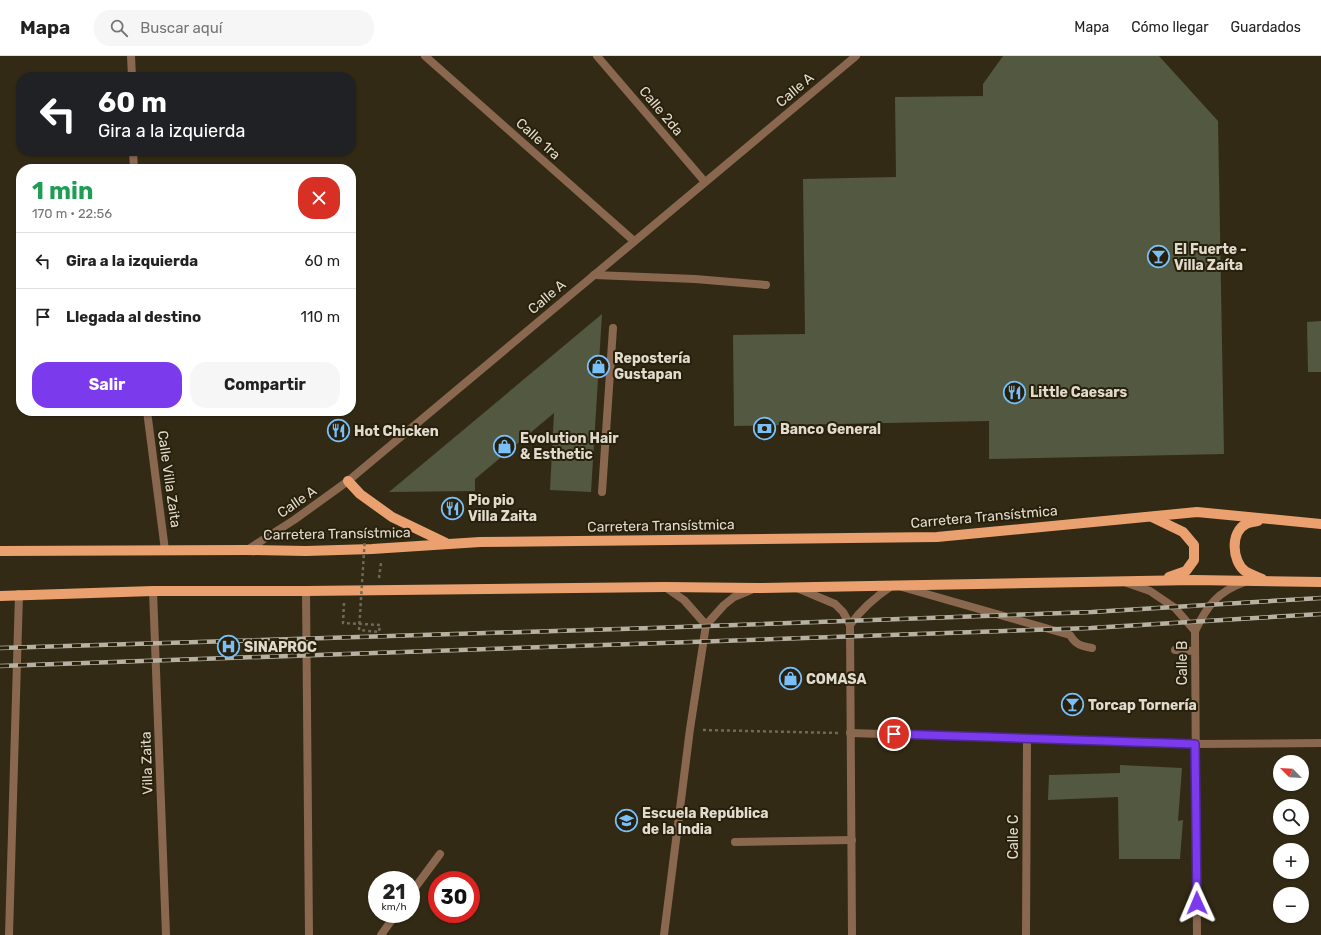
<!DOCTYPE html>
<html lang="es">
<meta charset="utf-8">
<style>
:root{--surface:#fff;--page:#f6f6f6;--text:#222;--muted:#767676;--line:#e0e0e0;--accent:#7c3aed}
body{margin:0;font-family:Rubik,sans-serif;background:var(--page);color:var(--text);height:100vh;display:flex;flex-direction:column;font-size:15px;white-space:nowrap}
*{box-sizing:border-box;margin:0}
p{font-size:13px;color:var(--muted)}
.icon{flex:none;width:22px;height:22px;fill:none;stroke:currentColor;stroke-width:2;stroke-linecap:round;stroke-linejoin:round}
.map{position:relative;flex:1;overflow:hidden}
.details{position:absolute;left:16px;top:108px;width:340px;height:252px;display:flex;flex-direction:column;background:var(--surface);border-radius:16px;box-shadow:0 1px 3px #0004}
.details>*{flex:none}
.top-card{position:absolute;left:16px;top:16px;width:340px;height:84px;border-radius:16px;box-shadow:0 1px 3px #0004;background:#202124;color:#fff;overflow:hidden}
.needle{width:26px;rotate:294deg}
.buttons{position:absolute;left:1273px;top:699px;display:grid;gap:8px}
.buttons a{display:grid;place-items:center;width:36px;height:36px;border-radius:50%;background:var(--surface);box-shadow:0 1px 3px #0004;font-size:20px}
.speed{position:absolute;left:368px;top:815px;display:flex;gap:8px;font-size:20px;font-weight:700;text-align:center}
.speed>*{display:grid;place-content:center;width:52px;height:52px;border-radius:50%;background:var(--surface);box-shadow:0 1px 3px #0004;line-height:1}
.speed small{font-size:10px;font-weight:400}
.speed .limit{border:6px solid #d22;background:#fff;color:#111}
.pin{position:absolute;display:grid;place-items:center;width:34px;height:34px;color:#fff;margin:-17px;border:2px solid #fff;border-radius:50%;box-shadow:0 1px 4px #0007}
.me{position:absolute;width:44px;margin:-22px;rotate:359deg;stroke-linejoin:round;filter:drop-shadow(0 0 3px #0008)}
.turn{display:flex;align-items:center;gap:14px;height:84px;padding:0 16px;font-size:18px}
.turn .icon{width:52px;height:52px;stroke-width:2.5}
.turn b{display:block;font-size:28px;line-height:34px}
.round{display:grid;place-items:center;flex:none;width:42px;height:42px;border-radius:16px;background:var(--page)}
.summary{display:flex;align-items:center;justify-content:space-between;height:68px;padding:0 16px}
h1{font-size:24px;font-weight:700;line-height:30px;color:#1e9e55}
.action{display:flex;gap:8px;margin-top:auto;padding:8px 16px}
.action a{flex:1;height:46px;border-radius:16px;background:var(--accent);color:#fff;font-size:16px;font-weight:700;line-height:46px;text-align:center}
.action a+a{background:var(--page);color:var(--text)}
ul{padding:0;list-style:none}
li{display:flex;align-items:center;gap:12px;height:56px;padding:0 16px;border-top:1px solid var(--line)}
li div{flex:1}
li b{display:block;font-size:15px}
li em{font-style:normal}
header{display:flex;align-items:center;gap:24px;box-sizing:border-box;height:56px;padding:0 20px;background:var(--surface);border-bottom:1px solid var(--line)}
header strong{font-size:19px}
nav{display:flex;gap:22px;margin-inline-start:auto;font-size:14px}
.search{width:280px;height:36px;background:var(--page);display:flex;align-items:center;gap:10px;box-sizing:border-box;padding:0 14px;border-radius:16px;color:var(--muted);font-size:15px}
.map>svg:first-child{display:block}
.building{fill:#535841}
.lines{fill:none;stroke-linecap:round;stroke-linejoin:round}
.path{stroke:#706957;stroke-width:2.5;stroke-dasharray:3 3;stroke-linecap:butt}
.service{stroke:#8a674f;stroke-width:8}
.minor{stroke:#8a674f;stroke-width:8}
.tertiary{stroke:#8a674f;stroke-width:8}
.primary{stroke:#eaa16f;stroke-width:10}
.rail-casing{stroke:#b6b1a2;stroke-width:4.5}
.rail{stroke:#28200b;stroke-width:3;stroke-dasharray:9;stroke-linecap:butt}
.path-bridge{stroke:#706957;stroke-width:2.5;stroke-dasharray:3 3;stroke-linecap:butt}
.route-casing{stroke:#51269a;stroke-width:10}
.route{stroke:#7c3aed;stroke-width:7}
.labels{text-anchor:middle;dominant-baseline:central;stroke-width:4;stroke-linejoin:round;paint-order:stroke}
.street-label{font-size:14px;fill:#e0dbce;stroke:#28200b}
.poi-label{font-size:14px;font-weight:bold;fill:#e0dbce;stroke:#28200b;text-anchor:start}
</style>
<header>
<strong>Mapa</strong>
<div class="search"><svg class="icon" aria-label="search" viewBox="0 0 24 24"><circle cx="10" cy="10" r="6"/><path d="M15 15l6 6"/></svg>Buscar aquí</div>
<nav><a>Mapa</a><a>Cómo llegar</a><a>Guardados</a></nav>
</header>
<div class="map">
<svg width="1321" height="879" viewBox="0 0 1321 879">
<rect width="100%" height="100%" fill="#322a15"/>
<!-- building -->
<g class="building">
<polygon points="1003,0 1159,0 1218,65 1224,398 989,403 989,365 734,370 733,279 805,278 803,123 896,121 895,41 983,40 983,28"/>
<polygon points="602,258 591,436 550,434 554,357 475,423 475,435 389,436"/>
<polygon points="1321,265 1321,316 1308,316 1307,266"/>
<polygon points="1120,709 1182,712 1178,765 1183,764 1180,803 1119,803 1118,741 1048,744 1049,719 1120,717"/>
</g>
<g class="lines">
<!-- path -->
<g class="path">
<polyline points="343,479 344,477 375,476 374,479"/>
<polyline points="379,522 381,507"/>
<polyline points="344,547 343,567 380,569 379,576 359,574"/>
<polyline points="703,674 838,677"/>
</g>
<!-- service -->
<g class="service">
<polyline points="594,219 695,223 766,229"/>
<polyline points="602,436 613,272"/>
<path d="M902,531L1070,579C1076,589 1081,590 1092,592"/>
<polyline points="306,535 309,879"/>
<polyline points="1175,594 1195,595"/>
<polyline points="411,837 440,798"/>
<polyline points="9,879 19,538"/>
<polyline points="381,879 396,858"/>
</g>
<!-- minor -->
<g class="minor">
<polyline points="131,0 132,21"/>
<polyline points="425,0 634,185"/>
<polyline points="597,0 705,126"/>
<polyline points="133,95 134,113"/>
<polyline points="147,355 165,494"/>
<polyline points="1127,527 1150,535 1175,552 1195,575"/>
<polyline points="665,531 684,544 706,569"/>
<polyline points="797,532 835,548 843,556 850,569 852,879"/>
<polyline points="153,535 166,879"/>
<path d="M850,569C862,552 875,541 893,529"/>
<polyline points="850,677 1195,688 1321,687"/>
<polyline points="735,786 852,784"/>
<polyline points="664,879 690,673 706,569 724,549 734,541 751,534"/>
<polyline points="1026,879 1027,683"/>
<path d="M1197,879L1195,575C1207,550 1218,535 1245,526"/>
</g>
<!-- tertiary -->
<polyline class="tertiary" points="247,494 294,464 348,425 856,0"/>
<!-- primary -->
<g class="primary">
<polyline points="348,425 360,438 392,461 446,487"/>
<polyline points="1152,461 1183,476 1194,489 1194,504 1186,515 1169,521"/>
<path d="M1258,465C1254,466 1249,466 1246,468C1230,476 1232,505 1245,515C1250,518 1257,521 1262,523"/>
<polyline points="0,495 247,494 306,495 372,493 480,486 937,481 1197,456 1321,468"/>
<polyline points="0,540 153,535 306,535 665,531 758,532 1194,524 1321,526"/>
</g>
<defs>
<g id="rail">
<polyline points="0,592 652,572 1092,556 1321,542"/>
<polyline points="0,610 1091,572 1321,558"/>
</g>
</defs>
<!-- rail casing -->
<use href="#rail" class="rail-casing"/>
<!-- rail -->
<use href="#rail" class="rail"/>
<!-- path-bridge -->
<polyline class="path-bridge" points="359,574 365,481"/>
</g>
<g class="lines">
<defs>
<polyline id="route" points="894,678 1195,688 1197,847"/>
</defs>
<!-- route casing -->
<use href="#route" class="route-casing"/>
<!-- route -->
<use href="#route" class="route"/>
</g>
<!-- icons -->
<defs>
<symbol id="bar-ring" viewBox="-11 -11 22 22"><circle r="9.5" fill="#28200b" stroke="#7abff8" stroke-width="1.5"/><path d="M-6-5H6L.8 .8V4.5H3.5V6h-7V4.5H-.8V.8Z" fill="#7abff8"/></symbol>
<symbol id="shop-ring" viewBox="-11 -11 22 22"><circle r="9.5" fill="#28200b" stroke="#7abff8" stroke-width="1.5"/><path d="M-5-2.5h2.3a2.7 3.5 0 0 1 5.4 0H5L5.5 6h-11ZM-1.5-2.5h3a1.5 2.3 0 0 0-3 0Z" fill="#7abff8"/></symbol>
<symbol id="restaurant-ring" viewBox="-11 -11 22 22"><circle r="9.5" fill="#28200b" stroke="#7abff8" stroke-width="1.5"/><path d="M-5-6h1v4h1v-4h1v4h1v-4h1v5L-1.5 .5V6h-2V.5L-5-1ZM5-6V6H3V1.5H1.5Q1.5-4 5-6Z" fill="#7abff8"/></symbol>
<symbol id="bank-ring" viewBox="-11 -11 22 22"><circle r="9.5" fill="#28200b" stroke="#7abff8" stroke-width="1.5"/><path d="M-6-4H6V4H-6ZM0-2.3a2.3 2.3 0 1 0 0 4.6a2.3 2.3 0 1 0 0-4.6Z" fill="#7abff8"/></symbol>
<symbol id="hospital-ring" viewBox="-11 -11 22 22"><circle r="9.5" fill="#28200b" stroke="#7abff8" stroke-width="1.5"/><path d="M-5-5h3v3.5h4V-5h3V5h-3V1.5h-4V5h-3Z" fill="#7abff8"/></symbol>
<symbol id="school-ring" viewBox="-11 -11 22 22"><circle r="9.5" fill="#28200b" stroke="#7abff8" stroke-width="1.5"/><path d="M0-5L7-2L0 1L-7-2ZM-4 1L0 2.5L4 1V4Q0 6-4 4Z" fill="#7abff8"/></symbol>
</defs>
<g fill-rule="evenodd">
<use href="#bar-ring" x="1146" y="188" width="25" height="25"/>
<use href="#shop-ring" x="586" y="298" width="25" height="25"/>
<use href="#restaurant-ring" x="1002" y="324" width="25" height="25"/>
<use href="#bank-ring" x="752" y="360" width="25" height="25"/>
<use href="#restaurant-ring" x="326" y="362" width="25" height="25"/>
<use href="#shop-ring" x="492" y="378" width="25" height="25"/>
<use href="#restaurant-ring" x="440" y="440" width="25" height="25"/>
<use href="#hospital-ring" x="216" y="578" width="25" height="25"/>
<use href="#shop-ring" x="778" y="610" width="25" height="25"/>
<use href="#bar-ring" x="1060" y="636" width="25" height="25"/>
<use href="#school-ring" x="614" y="752" width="25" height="25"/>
</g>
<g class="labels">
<!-- street labels -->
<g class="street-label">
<text transform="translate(795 34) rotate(-40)">Calle A</text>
<text transform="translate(661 55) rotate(50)">Calle 2da</text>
<text transform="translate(538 83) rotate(42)">Calle 1ra</text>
<text transform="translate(547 241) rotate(-40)">Calle A</text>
<text transform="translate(169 423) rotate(82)">Calle Villa Zaita</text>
<text transform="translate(297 446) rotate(-35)">Calle A</text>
<text transform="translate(984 461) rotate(-5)">Carretera Transístmica</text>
<text transform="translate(661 470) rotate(-1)">Carretera Transístmica</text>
<text transform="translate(337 478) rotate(-1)">Carretera Transístmica</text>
<text transform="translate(1182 607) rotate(-90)">Calle B</text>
<text transform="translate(147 707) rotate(-92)">Villa Zaita</text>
<text transform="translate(1013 781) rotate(-90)">Calle C</text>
</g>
<!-- poi labels -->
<g class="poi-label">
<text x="1174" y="193">El Fuerte -<tspan x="1174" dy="16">Villa Zaíta</tspan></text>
<text x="614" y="302">Repostería<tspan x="614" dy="16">Gustapan</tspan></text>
<text x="1030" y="336">Little Caesars</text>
<text x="780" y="373">Banco General</text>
<text x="354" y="375">Hot Chicken</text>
<text x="520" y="382">Evolution Hair<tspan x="520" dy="16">&amp; Esthetic</tspan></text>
<text x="468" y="444">Pio pio<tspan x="468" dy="16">Villa Zaita</tspan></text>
<text x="244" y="591">SINAPROC</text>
<text x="806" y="623">COMASA</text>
<text x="1088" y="649">Torcap Tornería</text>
<text x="642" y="757">Escuela República<tspan x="642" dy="16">de la India</tspan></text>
</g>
</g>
</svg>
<div class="buttons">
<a><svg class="needle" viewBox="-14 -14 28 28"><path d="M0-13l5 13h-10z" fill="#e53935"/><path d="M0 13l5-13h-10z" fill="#767676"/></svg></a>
<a><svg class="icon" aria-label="search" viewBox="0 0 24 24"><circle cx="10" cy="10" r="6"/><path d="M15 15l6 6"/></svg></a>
<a>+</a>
<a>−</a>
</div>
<div class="speed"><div>21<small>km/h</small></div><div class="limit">30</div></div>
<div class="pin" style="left:894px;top:678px;background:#d93025"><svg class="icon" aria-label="arrive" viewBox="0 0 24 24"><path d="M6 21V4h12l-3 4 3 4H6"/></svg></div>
<svg class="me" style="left:1197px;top:847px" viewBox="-20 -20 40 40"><path d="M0-17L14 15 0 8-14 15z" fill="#7c3aed" stroke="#fff" stroke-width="4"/></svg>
<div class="top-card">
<div class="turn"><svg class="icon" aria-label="left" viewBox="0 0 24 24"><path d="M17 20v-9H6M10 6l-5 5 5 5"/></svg><div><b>60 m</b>Gira a la izquierda</div></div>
</div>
<section class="details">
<div class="summary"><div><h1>1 min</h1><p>170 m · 22:56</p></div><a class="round" style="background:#d93025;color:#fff"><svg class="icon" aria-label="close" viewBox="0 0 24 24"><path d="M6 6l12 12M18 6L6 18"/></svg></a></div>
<ul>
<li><svg class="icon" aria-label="left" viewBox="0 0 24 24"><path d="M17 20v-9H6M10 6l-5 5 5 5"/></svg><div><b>Gira a la izquierda</b></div><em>60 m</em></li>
<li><svg class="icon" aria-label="arrive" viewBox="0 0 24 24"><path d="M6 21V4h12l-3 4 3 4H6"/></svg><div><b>Llegada al destino</b></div><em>110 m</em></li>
</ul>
<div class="action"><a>Salir</a><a>Compartir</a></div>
</section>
</div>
